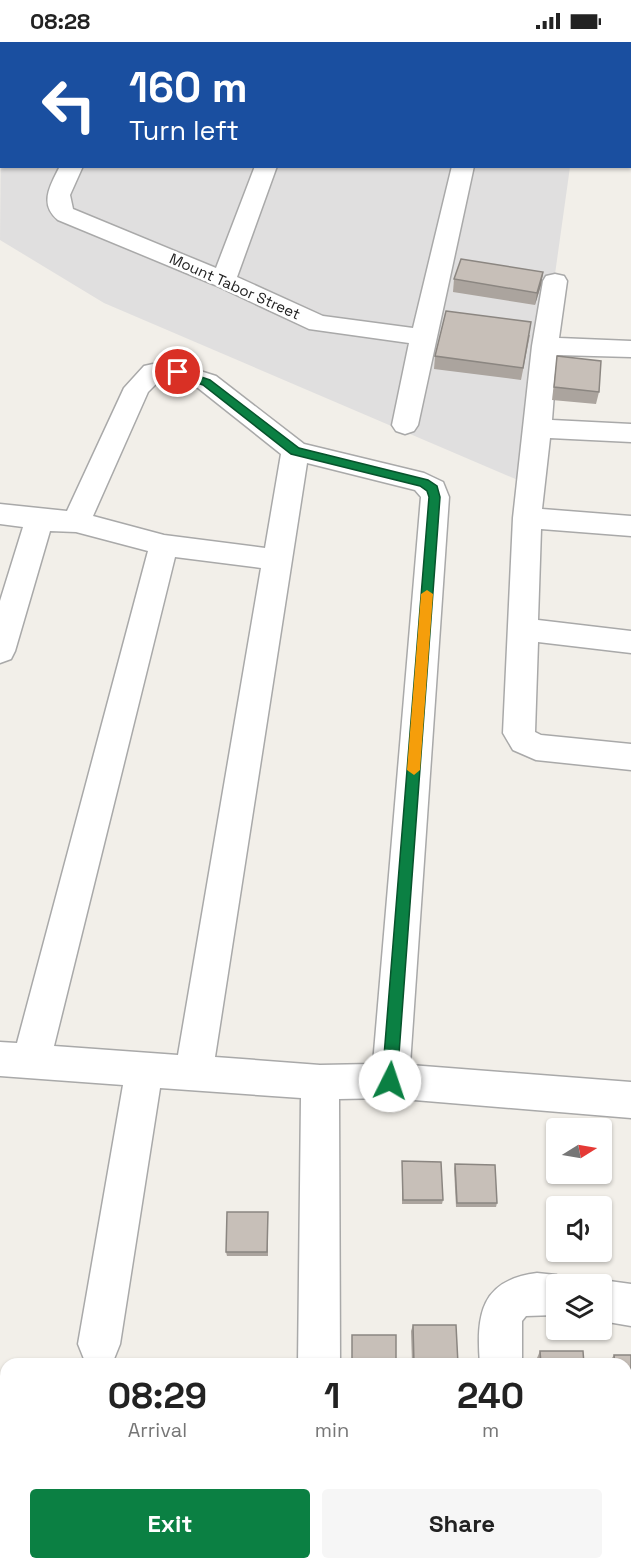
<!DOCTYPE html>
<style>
:root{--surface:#fff;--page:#f6f6f6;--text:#222;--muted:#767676;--accent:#0b8043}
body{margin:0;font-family:"Space Grotesk",sans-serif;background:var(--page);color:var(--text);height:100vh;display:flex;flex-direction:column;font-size:22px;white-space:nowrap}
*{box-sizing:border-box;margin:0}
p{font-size:20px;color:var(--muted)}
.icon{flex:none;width:33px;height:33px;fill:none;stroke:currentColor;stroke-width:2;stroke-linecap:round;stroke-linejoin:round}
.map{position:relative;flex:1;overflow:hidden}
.sheet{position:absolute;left:0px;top:1316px;width:632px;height:212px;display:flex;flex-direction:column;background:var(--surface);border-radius:18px 18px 0 0;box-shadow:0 2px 4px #0004}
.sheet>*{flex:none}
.banner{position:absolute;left:0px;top:0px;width:632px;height:126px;box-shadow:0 2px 4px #0004;background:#1a4fa0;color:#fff;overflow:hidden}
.needle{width:39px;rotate:79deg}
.fabs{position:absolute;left:546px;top:1076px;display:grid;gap:12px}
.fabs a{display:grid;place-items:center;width:66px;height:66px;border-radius:6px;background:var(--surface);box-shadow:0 2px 4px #0004;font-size:30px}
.pin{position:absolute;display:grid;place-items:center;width:51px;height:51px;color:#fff;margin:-26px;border:3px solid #fff;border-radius:50%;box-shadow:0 2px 6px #0007}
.me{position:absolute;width:66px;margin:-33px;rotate:4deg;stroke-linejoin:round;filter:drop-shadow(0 0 4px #0008)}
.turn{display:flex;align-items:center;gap:21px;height:126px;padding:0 30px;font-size:27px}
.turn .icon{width:78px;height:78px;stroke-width:2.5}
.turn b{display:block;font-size:42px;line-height:51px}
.eta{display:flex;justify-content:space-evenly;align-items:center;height:102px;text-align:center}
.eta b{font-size:36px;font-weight:700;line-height:42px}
.cta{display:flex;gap:12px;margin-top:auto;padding:12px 30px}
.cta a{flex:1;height:69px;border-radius:6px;background:var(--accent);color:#fff;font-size:24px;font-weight:700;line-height:69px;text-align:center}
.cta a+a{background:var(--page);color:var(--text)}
.status{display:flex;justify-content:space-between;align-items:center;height:42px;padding:0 30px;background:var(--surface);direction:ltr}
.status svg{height:16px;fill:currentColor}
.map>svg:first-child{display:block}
.residential{fill:#e0dfdf}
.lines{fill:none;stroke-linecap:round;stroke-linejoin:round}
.minor-casing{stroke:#a9a9a9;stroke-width:3}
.minor{fill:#fff;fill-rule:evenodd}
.wall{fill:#aba49e}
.shaded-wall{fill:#8b8681}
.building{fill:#c7bfb8;stroke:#8b8681;stroke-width:1.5}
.route{fill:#0b8043;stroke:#07532c;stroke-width:1.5}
.slow{fill:#f59e0b}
.labels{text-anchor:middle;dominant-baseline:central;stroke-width:5;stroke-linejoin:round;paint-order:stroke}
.far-street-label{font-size:15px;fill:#222;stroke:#fff}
</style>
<div class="status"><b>08:28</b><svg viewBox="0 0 49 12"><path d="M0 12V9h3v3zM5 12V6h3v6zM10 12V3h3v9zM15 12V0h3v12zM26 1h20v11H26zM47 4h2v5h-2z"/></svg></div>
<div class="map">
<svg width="631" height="1526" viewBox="0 0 631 1526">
<rect width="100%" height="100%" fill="#f2efe9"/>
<!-- residential -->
<g class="residential">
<polygon points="45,0 588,0 44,2"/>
<polygon points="1,83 2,124 570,125 534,382 520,439 104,261 0,198"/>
</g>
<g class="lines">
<defs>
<g id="minor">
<polygon points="127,0 147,0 126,2"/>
<rect x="302" y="0" width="20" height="2"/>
<rect x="482" y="0" width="20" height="2"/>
<path d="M60,124H83L70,153L73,167L216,226L255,124H277L237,235L323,274L413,286L452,124H474L418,383L414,389L405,392L396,389L392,383L409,301L309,287L215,243L58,178C38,162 51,142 60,124Z"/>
<polygon points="555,232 564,234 567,239 559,296 631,299 631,315 557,313 552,378 631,382 631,400 550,396 542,467 631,474 631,494 541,487 538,578 631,589 631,611 538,600 535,690 541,693 631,702 631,728 536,718 513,708 503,691 513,476 532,304 543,239 546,234"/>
<path d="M153,322H178L216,334L304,402L424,431L443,440L449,455L410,1023L631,1040V1076L390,1056L339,1057L340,1322H298L301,1056L160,1046L120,1302L114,1317L102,1322L84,1317L78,1302L123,1043L0,1034V1000L17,1001L148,509L76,490L50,489L15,609L11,617L0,621V559L23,485L0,482V462L67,469L124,346L144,324ZM160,338H176L198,346L281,412L265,506L164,493L93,474L148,350ZM307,421L415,448L421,455L373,1022L320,1023L215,1015ZM175,515L261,526L178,1013L54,1004Z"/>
<path d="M537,1231L556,1233L570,1239L572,1242H556V1273L526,1274L522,1279V1322H480C476,1272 481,1238 537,1231Z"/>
<polygon points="602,1238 631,1242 631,1284 602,1279 602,1242 593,1242"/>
<rect x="294" y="1521" width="46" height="5"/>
<polygon points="499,1521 545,1521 546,1526 500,1526"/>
</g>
</defs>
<!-- minor casing -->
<use href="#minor" class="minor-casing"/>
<!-- minor -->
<use href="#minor" class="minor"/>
</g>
<!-- wall -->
<g class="wall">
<polygon points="543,231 541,243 535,263 453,250 454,237"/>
<polygon points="530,293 521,338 434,327 435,314"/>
<polygon points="557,314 599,350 596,362 552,358"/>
<polygon points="402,1119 443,1158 442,1162 402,1162"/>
<polygon points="455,1122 497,1161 496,1165 456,1165 454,1127"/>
<polygon points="268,1174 268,1214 227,1214 226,1210"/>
<polygon points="413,1283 458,1322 412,1322 411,1289"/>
<polygon points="540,1309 584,1322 537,1322 537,1316"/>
<polygon points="614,1313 631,1313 631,1364 626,1364 626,1322 610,1322 610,1319"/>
<rect x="626" y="1372" width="5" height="53"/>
<rect x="626" y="1434" width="5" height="53"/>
<polygon points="211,1521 259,1521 259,1526 213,1526"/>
<polygon points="554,1521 604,1521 605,1526 554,1526"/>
</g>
<!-- shaded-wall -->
<polygon class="shaded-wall" points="543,230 541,243 535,263 537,251"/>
<!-- building -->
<g class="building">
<polygon points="461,217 543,230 537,251 454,237"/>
<polygon points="446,269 531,280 523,326 435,314"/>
<polygon points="557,314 601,319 599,350 554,345"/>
<polygon points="402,1119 441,1120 443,1158 403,1158"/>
<polygon points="455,1122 495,1123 497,1161 457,1161"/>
<polygon points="227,1170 268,1170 267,1210 226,1210"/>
<polygon points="413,1283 456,1283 458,1322 414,1322"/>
<rect x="352" y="1293" width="44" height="29"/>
<polygon points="540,1309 583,1309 584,1322 541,1322"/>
<polygon points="614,1313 631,1313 631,1358 626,1358 626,1322 615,1322"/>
<rect x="626" y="1372" width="5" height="48"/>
<polygon points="626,1434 631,1434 631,1483 627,1483 626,1474"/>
<polygon points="211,1521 258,1521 258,1523 211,1522"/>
<polygon points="558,1521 604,1521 605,1526 558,1526"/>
</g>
<!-- route -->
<polygon class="route" points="178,327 210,338 299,406 428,438 437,444 440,455 397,1039 395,1044 390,1046 384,1044 382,1039 429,455 427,449 420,444 291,412 203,343 175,333 173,330"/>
<!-- slow -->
<polygon class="slow" points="427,548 433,552 420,728 414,733 407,728 421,552"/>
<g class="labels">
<!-- far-street labels -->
<g class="far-street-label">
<text transform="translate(235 244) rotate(24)">Mount Tabor Street</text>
</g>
</g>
</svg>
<div class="fabs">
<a><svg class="needle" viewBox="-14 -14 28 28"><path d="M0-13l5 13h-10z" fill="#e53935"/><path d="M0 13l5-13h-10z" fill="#767676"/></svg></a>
<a><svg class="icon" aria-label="sound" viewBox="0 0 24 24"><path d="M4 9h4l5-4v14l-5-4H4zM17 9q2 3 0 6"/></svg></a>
<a><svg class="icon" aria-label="layers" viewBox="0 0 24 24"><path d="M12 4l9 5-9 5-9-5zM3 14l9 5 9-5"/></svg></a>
</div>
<div class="pin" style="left:178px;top:330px;background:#d93025"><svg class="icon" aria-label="arrive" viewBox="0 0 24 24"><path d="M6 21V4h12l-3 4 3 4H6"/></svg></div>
<svg class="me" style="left:390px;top:1039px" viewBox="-20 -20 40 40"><circle r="19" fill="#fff"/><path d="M0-13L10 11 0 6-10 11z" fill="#0b8043"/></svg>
<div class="banner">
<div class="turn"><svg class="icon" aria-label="left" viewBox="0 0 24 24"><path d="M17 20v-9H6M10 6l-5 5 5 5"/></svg><div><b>160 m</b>Turn left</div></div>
</div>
<section class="sheet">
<div class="eta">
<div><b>08:29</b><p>Arrival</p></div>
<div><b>1</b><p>min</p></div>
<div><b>240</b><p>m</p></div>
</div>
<div class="cta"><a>Exit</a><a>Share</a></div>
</section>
</div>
